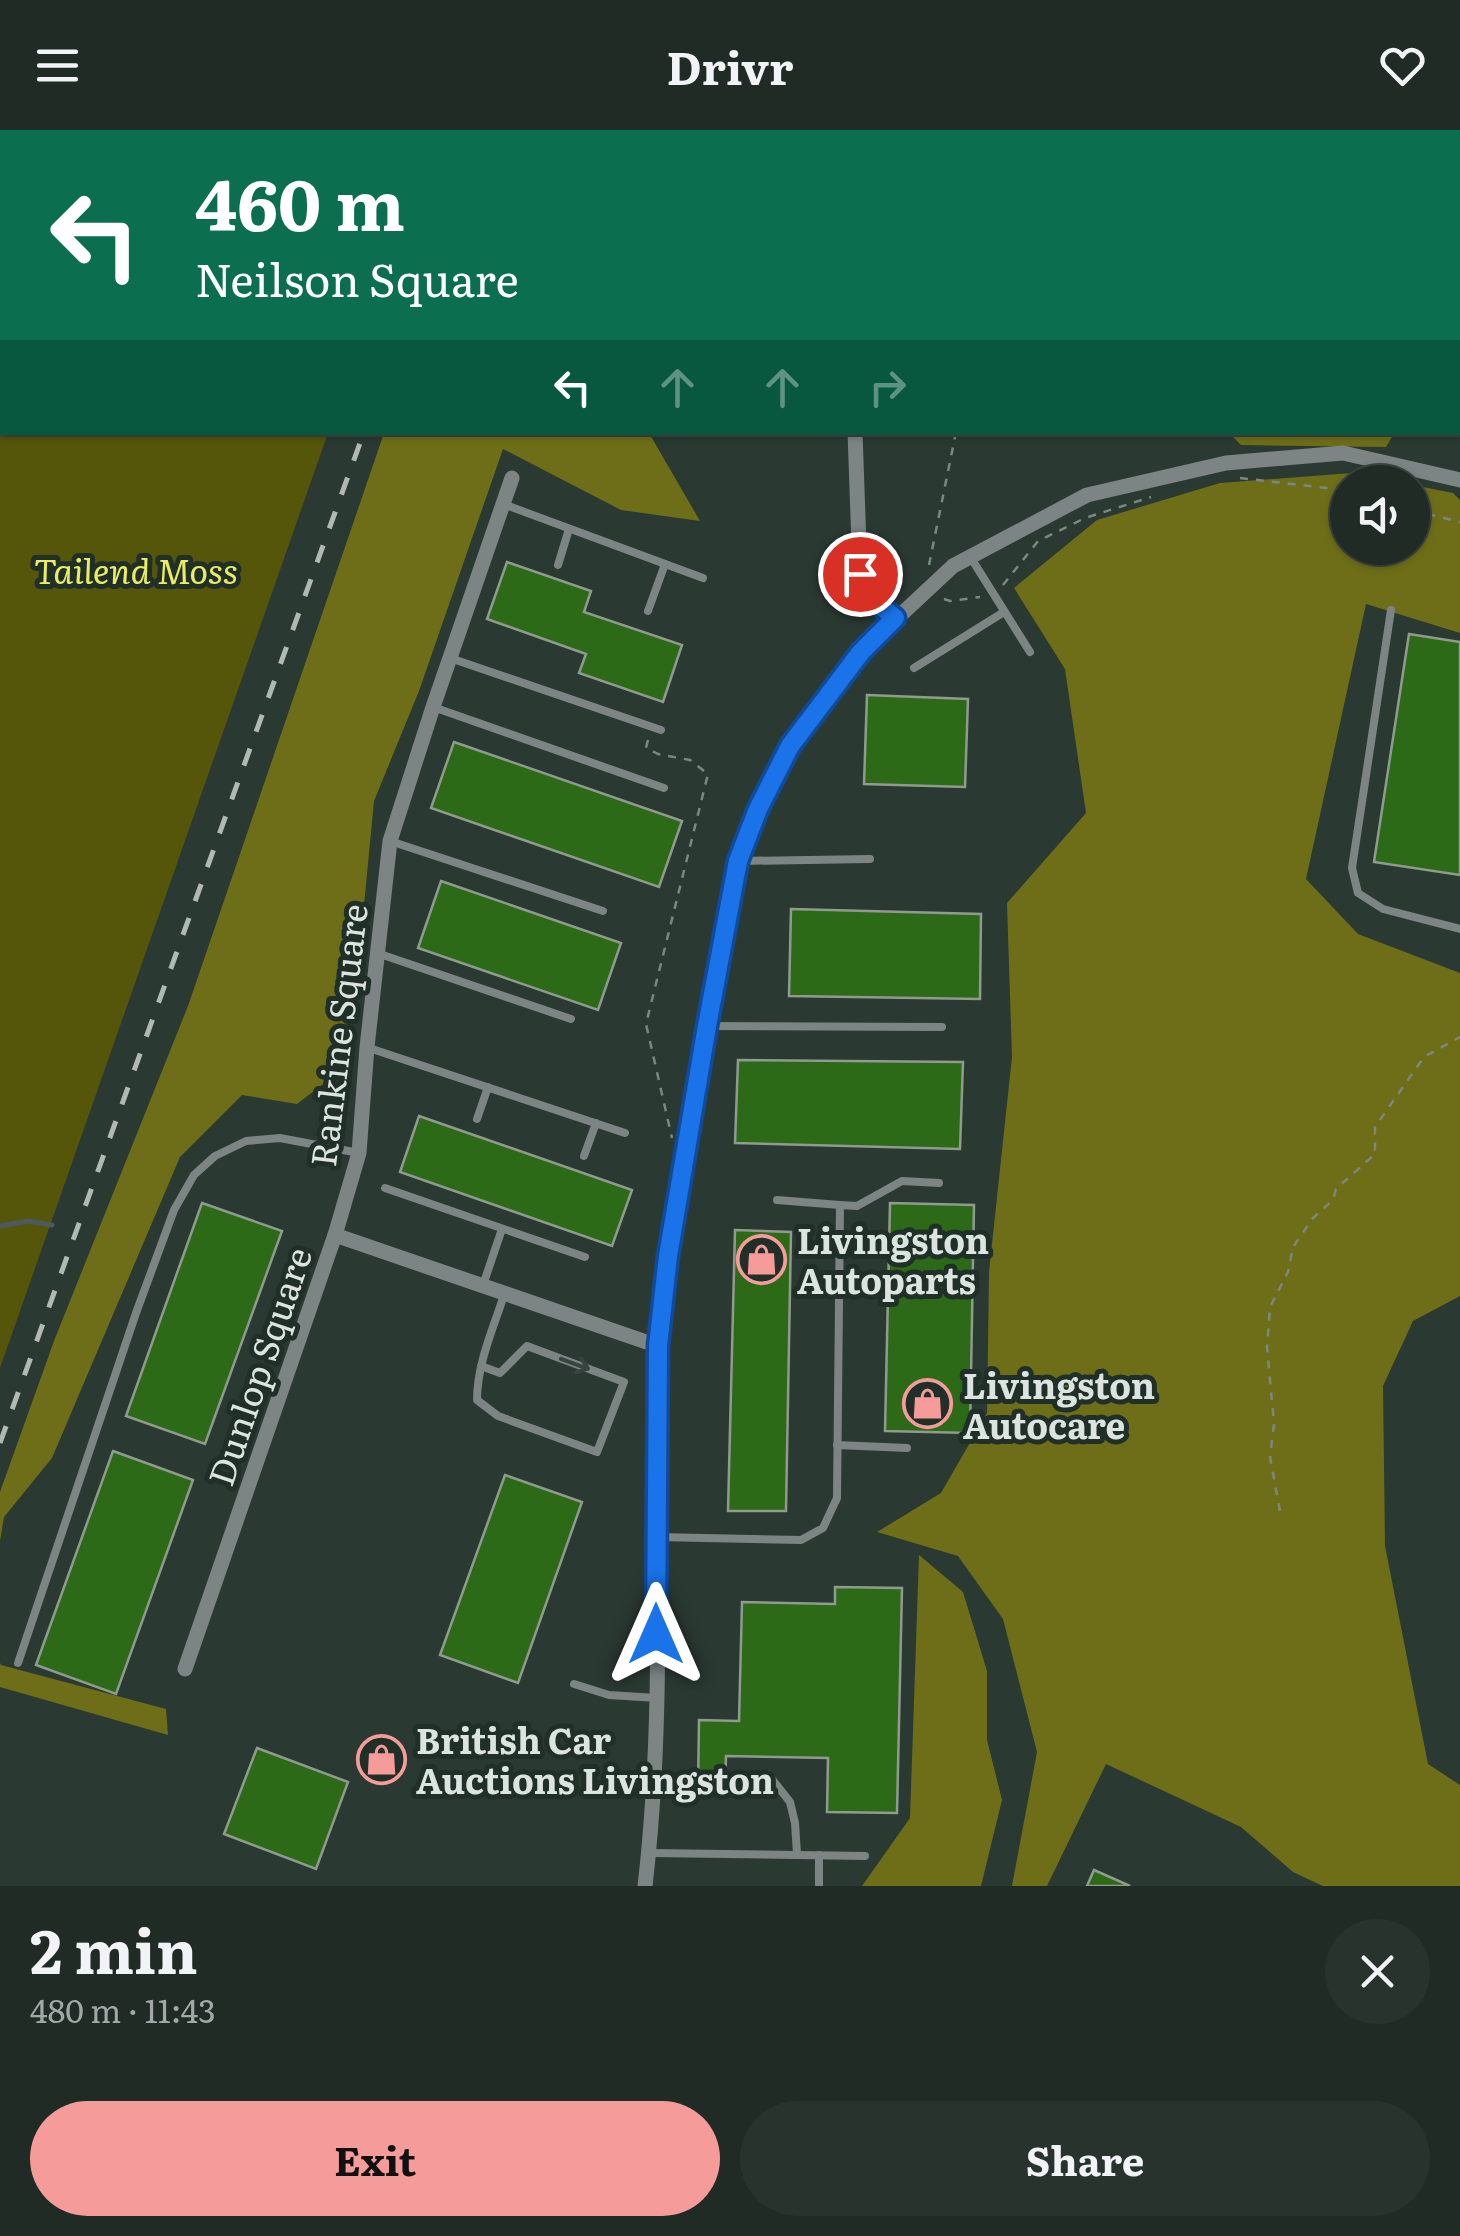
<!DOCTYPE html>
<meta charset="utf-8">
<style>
:root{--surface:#202b26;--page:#28332e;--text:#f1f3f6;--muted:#a2a7a7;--line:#3d4743;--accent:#f59b99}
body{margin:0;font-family:Literata,serif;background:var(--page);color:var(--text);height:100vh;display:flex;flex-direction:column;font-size:38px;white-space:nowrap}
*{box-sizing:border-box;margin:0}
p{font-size:32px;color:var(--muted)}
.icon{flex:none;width:55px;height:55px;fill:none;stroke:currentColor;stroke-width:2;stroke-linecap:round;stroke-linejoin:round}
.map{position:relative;height:1756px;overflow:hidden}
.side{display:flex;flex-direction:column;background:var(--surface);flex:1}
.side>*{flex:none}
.banner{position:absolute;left:0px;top:0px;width:1460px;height:305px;box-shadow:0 2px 8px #0004,0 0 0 2px var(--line);background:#0b6e4f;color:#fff;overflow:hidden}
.fabs{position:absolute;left:1330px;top:335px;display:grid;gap:20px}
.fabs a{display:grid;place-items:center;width:100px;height:100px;border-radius:50%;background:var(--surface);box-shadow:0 2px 8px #0004,0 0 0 2px var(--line);font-size:50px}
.pin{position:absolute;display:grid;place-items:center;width:85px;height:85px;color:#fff;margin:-42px;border:5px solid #fff;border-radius:50%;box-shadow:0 2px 10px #0007}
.me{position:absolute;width:110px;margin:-55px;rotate:0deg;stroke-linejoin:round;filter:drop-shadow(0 0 8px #0008)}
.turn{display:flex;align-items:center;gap:35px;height:210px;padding:0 30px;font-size:45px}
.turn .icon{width:130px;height:130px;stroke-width:2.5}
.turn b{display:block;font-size:70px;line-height:85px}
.lanes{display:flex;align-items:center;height:95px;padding:0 30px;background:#0003;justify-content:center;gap:50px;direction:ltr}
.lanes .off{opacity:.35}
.round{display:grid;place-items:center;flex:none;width:105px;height:105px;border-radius:52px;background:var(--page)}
.headline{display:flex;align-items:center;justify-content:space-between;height:170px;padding:0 30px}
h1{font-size:60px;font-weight:700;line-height:75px}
.action{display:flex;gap:20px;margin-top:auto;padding:20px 30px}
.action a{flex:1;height:115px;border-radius:60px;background:var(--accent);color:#111;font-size:40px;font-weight:700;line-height:115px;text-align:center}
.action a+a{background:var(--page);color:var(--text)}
header{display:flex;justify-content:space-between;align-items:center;height:130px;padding:0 30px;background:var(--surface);font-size:45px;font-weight:700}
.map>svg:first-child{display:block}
.green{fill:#56560a}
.forest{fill:#6e6e18}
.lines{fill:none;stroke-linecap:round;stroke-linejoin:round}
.stream{stroke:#4c5a5e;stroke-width:5}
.building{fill:#2d6a18;stroke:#909a8e;stroke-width:2.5}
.path{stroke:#7c8782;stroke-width:2.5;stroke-dasharray:8 8;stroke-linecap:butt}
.lane{stroke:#7c8484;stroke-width:8}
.street{stroke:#7c8484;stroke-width:15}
.rail{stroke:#b0b9b5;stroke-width:5;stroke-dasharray:18 18;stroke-linecap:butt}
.oneway{stroke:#384440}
.route-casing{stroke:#114b97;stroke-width:25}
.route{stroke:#1a73e8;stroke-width:18}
.labels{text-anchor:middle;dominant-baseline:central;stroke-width:10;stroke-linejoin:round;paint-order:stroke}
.park-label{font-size:35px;font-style:italic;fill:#ebec60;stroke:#212f29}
.street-label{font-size:35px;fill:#dce4e1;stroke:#212f29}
.poi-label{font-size:35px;font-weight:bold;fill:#dce4e1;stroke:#212f29;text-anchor:start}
</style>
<header><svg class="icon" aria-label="menu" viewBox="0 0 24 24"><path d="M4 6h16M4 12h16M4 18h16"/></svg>Drivr<svg class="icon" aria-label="heart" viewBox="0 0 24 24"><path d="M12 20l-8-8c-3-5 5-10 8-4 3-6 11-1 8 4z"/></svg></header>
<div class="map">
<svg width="1460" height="1756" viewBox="0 0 1460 1756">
<rect width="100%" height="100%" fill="#2b3933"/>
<!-- green -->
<polygon class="green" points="0,0 434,0 434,2 2,2 2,302 328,303 0,1238"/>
<!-- forest -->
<g class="forest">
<polygon points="1388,302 1393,305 1386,317 1241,315 1229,303"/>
<polygon points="384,303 649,303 700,391 621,380 503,319 419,561 374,671 355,869 323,954 297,974 242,965 180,1027 52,1328 4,1387 0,1411 0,1362 54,1211 188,876"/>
<polygon points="1352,343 1401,352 1348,352 1348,418 1412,418 1413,355 1453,363 1460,370 1460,503 1366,474 1306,749 1358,804 1460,843 1460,1166 1413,1191 1383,1256 1385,1416 1428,1634 1460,1655 1460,1756 1323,1756 1293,1742 1241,1697 1106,1634 1047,1756 1012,1756 1037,1622 1003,1489 958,1426 877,1402 941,1363 987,1283 989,1142 1012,927 1007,773 1086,683 1065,539 1014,458 1097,390 1220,353"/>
<polygon points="919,1425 963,1462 987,1541 987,1610 1002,1670 981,1756 862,1756 910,1688"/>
<polygon points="0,1533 1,1535 166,1579 168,1605 0,1557"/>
</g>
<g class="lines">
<!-- stream -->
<polyline class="stream" points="0,1096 28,1091 52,1095"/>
</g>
<!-- building -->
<g class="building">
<polygon points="507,432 591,461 584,482 682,515 663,572 579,543 586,524 487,489"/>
<polygon points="1409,504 1460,512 1460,745 1374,732"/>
<polygon points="867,565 968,569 965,657 864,654"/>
<polygon points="454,612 682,691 659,757 431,678"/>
<polygon points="441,751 621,813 598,880 418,818"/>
<polygon points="791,779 981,784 980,869 789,866"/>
<polygon points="738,930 963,932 960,1019 735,1013"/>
<polygon points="419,986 632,1060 612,1116 400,1042"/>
<polygon points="202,1073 282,1101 205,1314 126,1286"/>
<polygon points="890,1073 974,1075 970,1303 885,1301"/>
<polygon points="735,1100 791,1102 786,1381 728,1381"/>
<polygon points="113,1321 193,1350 116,1564 36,1535"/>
<polygon points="505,1345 582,1372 518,1553 440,1525"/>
<polygon points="835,1457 902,1458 897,1683 827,1682 828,1628 726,1626 725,1661 698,1660 699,1590 739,1591 742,1472 835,1474"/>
<polygon points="257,1618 348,1652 316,1739 224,1704"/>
<polygon points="1094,1740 1130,1756 1087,1756"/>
</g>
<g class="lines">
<!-- path -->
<g class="path">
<polyline points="211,0 214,2"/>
<polyline points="348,2 350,0"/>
<polyline points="1240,348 1327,358 1348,363"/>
<polyline points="1412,380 1460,392"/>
<polyline points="929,435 956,302"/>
<polyline points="1003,455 1038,411 1085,388 1151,367"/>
<polyline points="944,469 950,471 980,467"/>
<polyline points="648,610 646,618 658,624 690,630 708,644 646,894 672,1008"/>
<polyline points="1280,1381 1270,1327 1274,1294 1267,1217 1270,1177 1288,1142 1293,1117 1313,1088 1333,1070 1336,1059 1375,1024 1375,997 1424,927 1460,907"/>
</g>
<!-- lane -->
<g class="lane">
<polyline points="1343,0 1343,2"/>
<polyline points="908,2 909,0"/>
<polyline points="991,2 992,0"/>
<polyline points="1458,245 1460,246"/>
<polyline points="503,374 703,448"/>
<polyline points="971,428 1030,522"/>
<polyline points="558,435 569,399"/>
<polyline points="1391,480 1352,738 1358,763 1383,779 1460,799"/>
<polyline points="648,481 665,434"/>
<polyline points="450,528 661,600"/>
<polyline points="914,538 1004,482"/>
<polyline points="433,577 664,658"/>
<polyline points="390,711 603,781"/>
<polyline points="739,731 870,729"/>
<polyline points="377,823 571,889"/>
<polyline points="707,896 942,897"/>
<polyline points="369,918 625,1003"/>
<polyline points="477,989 488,957"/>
<polyline points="584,1026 596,993"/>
<polyline points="385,1058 585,1127"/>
<polyline points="777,1070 840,1075"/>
<polyline points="483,1155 502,1099"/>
<path d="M481,1236L500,1243L527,1216L624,1252L597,1322L498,1286L477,1270C477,1233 494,1197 505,1162"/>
<polyline points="837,1315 907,1318"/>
<polyline points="657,1407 801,1410 823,1398 837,1368 840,1075 857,1076 902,1051 939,1053"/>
<polyline points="18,1533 136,1183 174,1080 194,1045 215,1026 246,1011 280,1008 359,1023"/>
<polyline points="574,1554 609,1565 657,1568"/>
<polyline points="768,1644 790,1672 795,1693 797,1724"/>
<polyline points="650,1723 865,1726"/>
<polyline points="819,1756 819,1725"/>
</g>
<!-- street -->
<g class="street">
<polyline points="840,0 840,2"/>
<polyline points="855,302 860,444 875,471 895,488"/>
<polyline points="335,1105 658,1216"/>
<polyline points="185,1539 335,1105 359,1023 367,917 390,711 433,577 512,348"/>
<path d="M645,1756C664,1593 656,1427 657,1263L658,1216L668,1127L738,731L759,679L790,616L861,522L953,436L1087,365L1226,333L1343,323L1460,350"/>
</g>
<!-- rail -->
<g class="rail">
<polyline points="471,2 472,0"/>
<polyline points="0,1313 364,302"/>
</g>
</g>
<!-- one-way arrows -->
<defs><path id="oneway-shaft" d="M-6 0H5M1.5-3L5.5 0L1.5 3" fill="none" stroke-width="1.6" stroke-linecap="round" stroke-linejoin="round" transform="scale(2.5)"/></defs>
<use class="oneway" href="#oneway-shaft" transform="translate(575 1234) rotate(20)"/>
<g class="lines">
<defs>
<polyline id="route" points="656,1504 658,1216 668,1126 707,896 738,731 758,679 790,616 861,522 895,488 875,471 860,444"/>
</defs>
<!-- route casing -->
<use href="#route" class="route-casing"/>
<!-- route -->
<use href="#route" class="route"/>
</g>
<!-- icons -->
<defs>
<symbol id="shop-ring" viewBox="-11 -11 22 22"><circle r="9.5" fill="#212f29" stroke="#f59b99" stroke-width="1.5"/><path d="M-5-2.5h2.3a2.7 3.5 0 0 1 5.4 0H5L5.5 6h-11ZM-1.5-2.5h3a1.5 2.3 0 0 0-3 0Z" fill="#f59b99"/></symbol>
</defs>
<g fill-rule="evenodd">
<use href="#shop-ring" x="734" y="1102" width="55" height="55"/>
<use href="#shop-ring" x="900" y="1246" width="55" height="55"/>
<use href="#shop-ring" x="354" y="1602" width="55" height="55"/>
</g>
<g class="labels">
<!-- park labels -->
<g class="park-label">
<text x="136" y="439">Tailend Moss</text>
</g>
<!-- street labels -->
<g class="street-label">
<text transform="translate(337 905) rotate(-83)">Rankine Square</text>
<text transform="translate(258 1236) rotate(-71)">Dunlop Square</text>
</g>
<!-- poi labels -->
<g class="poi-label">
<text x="797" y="1109">Livingston<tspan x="797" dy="40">Autoparts</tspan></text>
<text x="963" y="1254">Livingston<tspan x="963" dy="40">Autocare</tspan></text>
<text x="416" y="1609">British Car<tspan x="416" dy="40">Auctions Livingston</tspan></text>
</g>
</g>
</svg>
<div class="fabs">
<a><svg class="icon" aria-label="sound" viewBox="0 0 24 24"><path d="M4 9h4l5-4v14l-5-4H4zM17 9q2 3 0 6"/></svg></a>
</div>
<div class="pin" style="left:860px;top:444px;background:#d93025"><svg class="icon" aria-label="arrive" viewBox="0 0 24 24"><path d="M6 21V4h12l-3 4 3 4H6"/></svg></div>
<svg class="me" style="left:656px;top:1504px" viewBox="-20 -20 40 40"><path d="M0-17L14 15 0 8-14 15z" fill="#1a73e8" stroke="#fff" stroke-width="4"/></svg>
<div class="banner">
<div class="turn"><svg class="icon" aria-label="left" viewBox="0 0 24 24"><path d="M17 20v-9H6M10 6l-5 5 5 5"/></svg><div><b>460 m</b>Neilson Square</div></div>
<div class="lanes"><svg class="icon" aria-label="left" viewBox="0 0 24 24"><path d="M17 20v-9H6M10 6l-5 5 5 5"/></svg><svg class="icon off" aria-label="ahead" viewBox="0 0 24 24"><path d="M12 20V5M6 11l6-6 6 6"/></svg><svg class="icon off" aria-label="ahead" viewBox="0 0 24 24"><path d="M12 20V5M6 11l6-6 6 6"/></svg><svg class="icon off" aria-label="right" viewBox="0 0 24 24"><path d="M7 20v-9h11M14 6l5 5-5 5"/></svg></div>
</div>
</div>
<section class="side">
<div class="headline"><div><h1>2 min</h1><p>480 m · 11:43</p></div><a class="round"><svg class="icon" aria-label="close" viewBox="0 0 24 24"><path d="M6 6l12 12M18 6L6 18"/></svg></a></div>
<div class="action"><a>Exit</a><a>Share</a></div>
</section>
